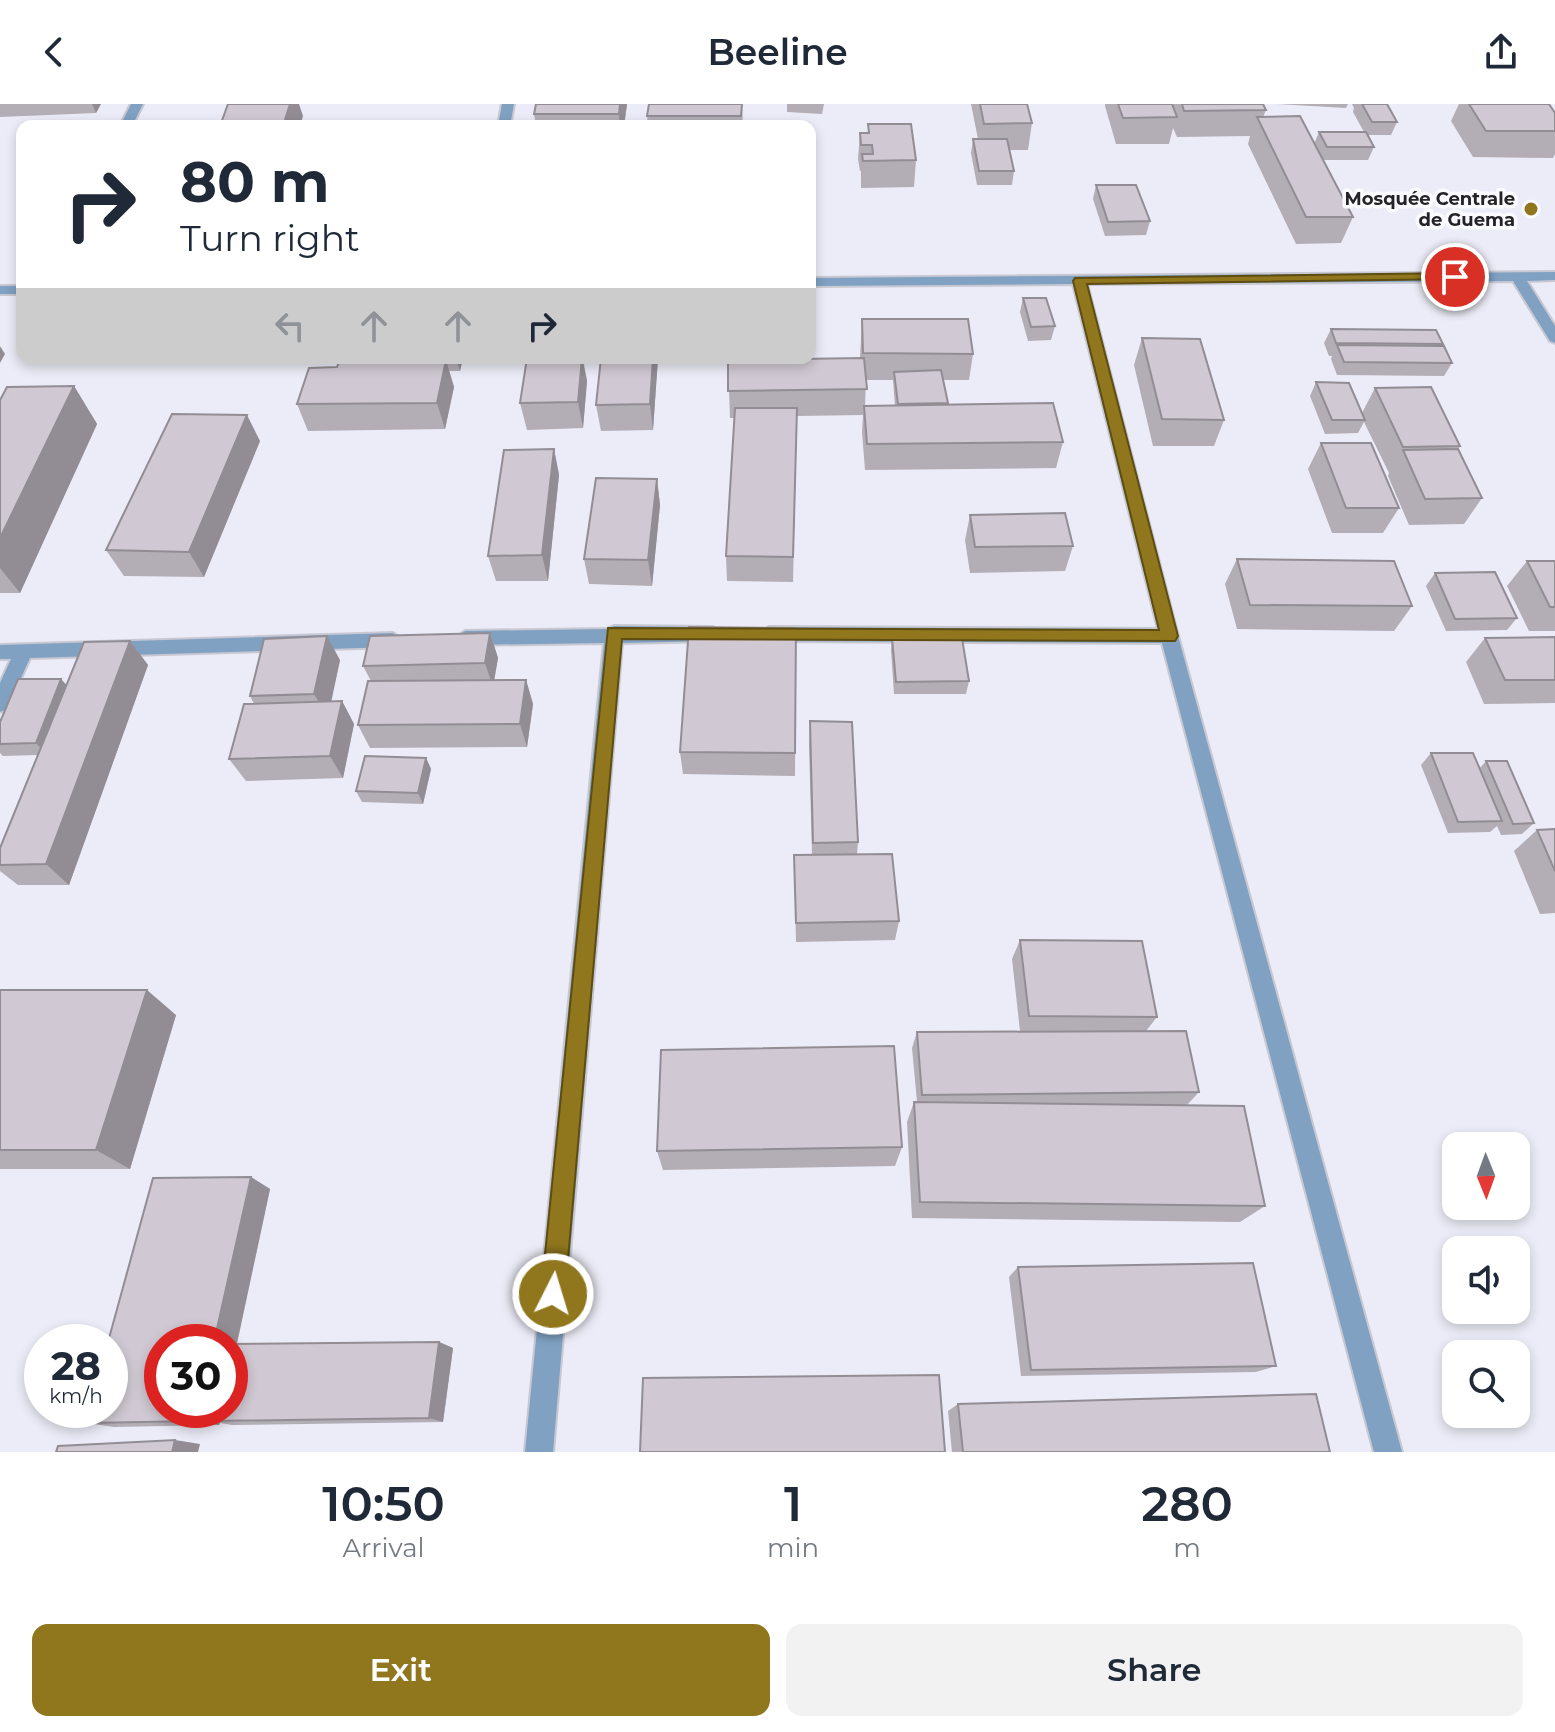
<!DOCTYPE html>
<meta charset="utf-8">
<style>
:root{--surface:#fff;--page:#f2f2f3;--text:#1f2937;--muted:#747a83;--accent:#90761c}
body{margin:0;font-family:Montserrat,sans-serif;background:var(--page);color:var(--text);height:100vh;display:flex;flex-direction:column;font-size:30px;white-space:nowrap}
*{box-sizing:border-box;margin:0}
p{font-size:26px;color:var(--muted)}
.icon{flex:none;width:44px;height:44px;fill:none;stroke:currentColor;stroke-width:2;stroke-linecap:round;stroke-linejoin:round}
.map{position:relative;height:1348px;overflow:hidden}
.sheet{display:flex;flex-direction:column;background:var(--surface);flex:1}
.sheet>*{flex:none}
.banner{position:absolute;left:16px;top:16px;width:800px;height:244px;border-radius:16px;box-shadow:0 4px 12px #0003;background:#fff;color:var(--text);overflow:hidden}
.needle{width:52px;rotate:179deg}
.fabs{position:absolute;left:1442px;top:1028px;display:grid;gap:16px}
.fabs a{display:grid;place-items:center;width:88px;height:88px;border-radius:16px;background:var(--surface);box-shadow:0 4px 12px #0003;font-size:40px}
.speed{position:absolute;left:24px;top:1220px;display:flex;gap:16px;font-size:40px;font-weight:700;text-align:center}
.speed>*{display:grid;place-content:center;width:104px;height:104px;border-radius:50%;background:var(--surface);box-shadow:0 4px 12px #0003;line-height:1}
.speed small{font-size:20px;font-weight:400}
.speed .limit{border:12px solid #d22;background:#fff;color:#111}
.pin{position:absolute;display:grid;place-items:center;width:68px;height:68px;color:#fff;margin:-34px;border:4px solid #fff;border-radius:50%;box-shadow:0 2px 8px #0007}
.me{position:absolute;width:88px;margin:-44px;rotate:5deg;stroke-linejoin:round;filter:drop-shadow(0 0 6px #0008)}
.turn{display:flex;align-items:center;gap:28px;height:168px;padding:0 32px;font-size:36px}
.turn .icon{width:104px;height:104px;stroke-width:2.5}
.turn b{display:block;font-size:56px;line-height:68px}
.lanes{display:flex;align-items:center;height:76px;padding:0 32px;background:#0003;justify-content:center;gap:40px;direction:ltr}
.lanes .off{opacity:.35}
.eta{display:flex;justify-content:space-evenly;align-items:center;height:136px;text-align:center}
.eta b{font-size:48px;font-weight:600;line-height:56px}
.action{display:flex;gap:16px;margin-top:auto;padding:16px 32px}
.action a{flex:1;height:92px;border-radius:16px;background:var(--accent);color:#fff;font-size:32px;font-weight:600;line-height:92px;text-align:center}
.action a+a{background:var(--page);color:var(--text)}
header{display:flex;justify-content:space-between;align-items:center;height:104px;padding:0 32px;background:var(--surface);font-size:36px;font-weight:600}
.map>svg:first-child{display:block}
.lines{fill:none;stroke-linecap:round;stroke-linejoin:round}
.street-casing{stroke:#c8c8d3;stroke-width:4}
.street{fill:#80a1c2;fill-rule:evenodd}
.wall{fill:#b3adb5;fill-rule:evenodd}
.shaded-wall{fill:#928d94}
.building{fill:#d0c9d3;stroke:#928d94;stroke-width:2}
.route{fill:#90761c;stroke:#5e4d12;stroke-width:2}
.poi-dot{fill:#90761c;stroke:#fafaff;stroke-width:3}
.labels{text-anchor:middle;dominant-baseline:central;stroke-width:7;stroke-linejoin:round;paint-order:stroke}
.far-poi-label{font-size:18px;font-weight:bold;fill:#242428;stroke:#fafaff;text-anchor:end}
</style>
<header><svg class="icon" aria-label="back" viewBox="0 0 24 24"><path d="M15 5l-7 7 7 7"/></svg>Beeline<svg class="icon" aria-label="share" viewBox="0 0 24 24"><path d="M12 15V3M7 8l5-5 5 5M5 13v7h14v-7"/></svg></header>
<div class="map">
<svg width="1555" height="1348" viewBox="0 0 1555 1348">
<rect width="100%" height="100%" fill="#ececf8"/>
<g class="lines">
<defs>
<g id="street">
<polygon points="131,0 143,0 132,22 120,22"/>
<polygon points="502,0 514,0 510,22 498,22"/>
<polygon points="1555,168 1555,176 1527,177 1555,222 1555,239 1550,237 1513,177 1087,180 1178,532 1402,1348 1374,1348 1162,539 769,537 760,530 769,523 1158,525 1073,180 810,182 810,174"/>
<rect x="0" y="182" width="22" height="8"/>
<polygon points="614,522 713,523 722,530 713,537 622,539 553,1348 525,1348 604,539 465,541 456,534 465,527 607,525"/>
<polygon points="393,529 402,536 393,543 30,554 7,605 0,608 0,579 11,555 0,555 0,541"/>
</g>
</defs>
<!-- street casing -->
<use href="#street" class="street-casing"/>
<!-- street -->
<use href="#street" class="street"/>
</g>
<!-- wall -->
<g class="wall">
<polygon points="0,0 101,0 96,9 0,13"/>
<polygon points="536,0 627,0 624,22 536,22 534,10"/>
<polygon points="742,0 743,22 648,22 647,12"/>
<polygon points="787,0 824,0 822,10 787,8"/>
<polygon points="971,0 1027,0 1032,19 1028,46 1009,46 1014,67 1012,81 977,81 971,49 973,35 978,35"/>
<polygon points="1105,0 1263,0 1266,6 1263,13 1314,40 1319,28 1364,28 1353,8 1354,4 1352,0 1387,0 1397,18 1391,31 1368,31 1374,43 1368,56 1323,56 1353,113 1341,139 1296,140 1248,40 1250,32 1177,33 1173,24 1169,40 1116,40 1105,2"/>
<polygon points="1277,0 1348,0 1346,4"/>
<polygon points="1459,0 1549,0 1555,9 1555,50 1553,54 1473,53 1451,17"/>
<polygon points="868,20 916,56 914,83 861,84 861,67 860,67 858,55 860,29 868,29"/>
<polygon points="1096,81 1150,117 1146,131 1105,132 1093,95"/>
<polygon points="1023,194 1055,222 1051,236 1028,237 1020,208"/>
<path d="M862,215L973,250L969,276H943L947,301L1063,338L1056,364L865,366L862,328L863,311L797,312L793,478L727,477L726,452L735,314H730L728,256L860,254ZM866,276H893L895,302H865Z"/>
<polygon points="1331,225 1443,240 1442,242 1452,259 1444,272 1337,271 1331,255 1332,252 1329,252 1324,239"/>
<polygon points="1142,234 1224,316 1214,342 1153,342 1134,261"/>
<polygon points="420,254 463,254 460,267 449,267 454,283 445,325 308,327 297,300 337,263 421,257"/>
<polygon points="527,254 583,254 587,277 583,324 527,326 520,299"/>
<polygon points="601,254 658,254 653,326 601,327 596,301"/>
<polygon points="1316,278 1362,309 1375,284 1460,342 1458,346 1482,394 1464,420 1409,421 1388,372 1389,369 1364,318 1358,329 1325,330 1310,292"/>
<polygon points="74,282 97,320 20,489 0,489 0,296"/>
<polygon points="260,337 204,473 124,472 106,446"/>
<polygon points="1321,339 1399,404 1383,429 1332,429 1308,365"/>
<polygon points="554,345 559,371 548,477 496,477 488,452"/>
<polygon points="657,375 660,401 652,482 589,480 584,455"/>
<polygon points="970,411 1073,442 1065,467 970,469 965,436"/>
<polygon points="1237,455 1412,502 1394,527 1237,525 1225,480"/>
<polygon points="1527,457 1555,457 1555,527 1529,527 1507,482"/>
<polygon points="1435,469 1517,514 1507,526 1446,527 1426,482"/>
<polygon points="796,524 795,672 683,670 680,648"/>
<polygon points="490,529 498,554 494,577 526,576 533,600 527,643 370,644 358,621 371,577 363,562"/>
<polygon points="1555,533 1555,599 1484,600 1466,558 1485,534"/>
<polygon points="892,534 969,577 966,590 894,590 891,546"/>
<polygon points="130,537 148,561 69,781 18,781 0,767 0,744 38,651 3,652 0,649 0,618 66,581"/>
<polygon points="340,556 331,597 342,597 354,620 343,674 246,677 229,655 254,600 250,592"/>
<polygon points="810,617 858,738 857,750 899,817 895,836 796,838 794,751 812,751 809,640"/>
<polygon points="1431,649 1479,665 1486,657 1534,719 1522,730 1501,731 1497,722 1490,728 1448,729 1421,661"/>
<polygon points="426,654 431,665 423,700 362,698 356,687"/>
<polygon points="1555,725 1555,809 1540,810 1514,747 1537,726"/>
<polygon points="1020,836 1157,913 1146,927 1199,988 1187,1001 1265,1102 1240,1118 912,1114 907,1018 914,998 917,998 912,944 917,928 1020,927 1012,855"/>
<polygon points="0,886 176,911 130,1065 0,1065"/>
<polygon points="902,1043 895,1062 663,1066 657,1047"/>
<polygon points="251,1073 270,1085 237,1240 439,1238 453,1244 443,1318 232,1321 220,1319 219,1321 114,1323 86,1319"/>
<polygon points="1018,1163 1276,1262 1256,1268 1021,1272 1009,1173"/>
<polygon points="958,1300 1330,1348 952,1348 948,1307"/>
</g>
<!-- shaded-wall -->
<g class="shaded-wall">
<polygon points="92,0 101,0 96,9"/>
<polygon points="290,0 299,0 303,12 300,22 283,22"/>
<polygon points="620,0 627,0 624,22 620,22 619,10"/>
<polygon points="0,242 5,250 0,259"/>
<polygon points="456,254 463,254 460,267"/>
<polygon points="582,254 587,277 583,324 578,298"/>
<polygon points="653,254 658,254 653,326 650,300"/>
<polygon points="446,256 454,283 445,325 437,299"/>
<polygon points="74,282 97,320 20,489 0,464 0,434"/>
<polygon points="247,311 260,337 204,473 189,448"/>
<polygon points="554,345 559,371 548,477 542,451"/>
<polygon points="657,375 660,401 652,482 648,456"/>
<polygon points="490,529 498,554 493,583 485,559"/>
<polygon points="327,532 340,556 328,613 314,590"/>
<polygon points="130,537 148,561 69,781 46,760"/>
<polygon points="61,575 72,587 47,651 36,639"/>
<polygon points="526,576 533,600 527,643 520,620"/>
<polygon points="342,597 354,620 343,674 330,652"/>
<polygon points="426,654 431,665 423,700 418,689"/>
<polygon points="147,886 176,911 130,1065 96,1046"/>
<polygon points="251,1073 270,1085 230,1271 230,1238 214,1238"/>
<polygon points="439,1238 453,1244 443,1318 429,1314"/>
<polygon points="198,1306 222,1306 209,1317 220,1319 219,1321 196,1317"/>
<polygon points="175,1336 200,1340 198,1348 172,1348"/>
</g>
<!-- building -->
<g class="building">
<polygon points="228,0 290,0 283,22 220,22"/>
<polygon points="536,0 620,0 619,10 534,10"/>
<polygon points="649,0 742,0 741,12 647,12"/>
<polygon points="980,0 1027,0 1032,19 984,20"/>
<polygon points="1118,0 1172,0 1177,13 1123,14"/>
<polygon points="1182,0 1263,0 1266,6 1184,7"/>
<polygon points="1362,0 1387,0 1397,18 1372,18"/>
<polygon points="1469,0 1549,0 1555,9 1555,27 1486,27"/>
<polygon points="1300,12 1353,113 1306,113 1257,13"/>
<polygon points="868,20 911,20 916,56 863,57 862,50 873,50 872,41 861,41 860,29 869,29"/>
<polygon points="1319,28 1366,28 1374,43 1327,43"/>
<polygon points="973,35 1007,35 1014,67 979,67"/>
<polygon points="1096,81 1136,81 1150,117 1108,118"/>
<polygon points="1023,194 1046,194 1055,222 1031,223"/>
<polygon points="862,215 968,215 973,250 863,249"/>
<polygon points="1331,225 1436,226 1443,240 1336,239"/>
<polygon points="1142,234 1200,235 1224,316 1162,315"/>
<polygon points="1337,241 1444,242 1452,259 1344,258"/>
<polygon points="527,254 582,254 578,298 520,299"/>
<polygon points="601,254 653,254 650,300 596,301"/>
<polygon points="864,254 867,285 728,287 728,256"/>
<polygon points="446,256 437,299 297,300 309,264 337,263 339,258"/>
<polygon points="941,266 948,299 898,300 894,268"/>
<polygon points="1316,278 1349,279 1365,316 1332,316"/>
<polygon points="74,282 0,434 0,296 7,283"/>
<polygon points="1431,283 1460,342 1403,343 1375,284"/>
<polygon points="1053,299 1063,338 867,340 864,302"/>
<polygon points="735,304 797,304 793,453 726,452"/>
<polygon points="172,310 247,311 189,448 106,446"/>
<polygon points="1321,339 1371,339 1399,404 1346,404"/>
<polygon points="554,345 542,451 488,452 504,346"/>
<polygon points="1458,345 1482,394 1425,395 1403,346"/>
<polygon points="596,374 657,375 648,456 584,455"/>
<polygon points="1065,409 1073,442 975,443 970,411"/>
<polygon points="1237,455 1394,457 1412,502 1250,501"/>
<polygon points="1527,457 1555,457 1555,503 1550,503"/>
<polygon points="1495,468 1517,514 1455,515 1435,469"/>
<polygon points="689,523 796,524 795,649 680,648"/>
<polygon points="490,529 485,559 363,562 370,532"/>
<polygon points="327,532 314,590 250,592 264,535"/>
<polygon points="1555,533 1555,576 1505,576 1485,534"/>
<polygon points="892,534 962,534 969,577 896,578"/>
<polygon points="130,537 46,760 0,761 0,744 84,538"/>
<polygon points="18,575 61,575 36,639 0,640 0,618"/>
<polygon points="526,576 520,620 358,621 368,577"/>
<polygon points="342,597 330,652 229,655 244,600"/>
<polygon points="810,617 852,618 858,738 813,739"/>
<polygon points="1431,649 1473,649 1502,717 1458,718"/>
<polygon points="365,652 426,654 418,689 356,687"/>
<polygon points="1486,657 1507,657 1534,719 1513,720"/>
<polygon points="1555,725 1555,767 1537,726"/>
<polygon points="892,750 899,817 796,819 794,751"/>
<polygon points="1020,836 1142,837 1157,913 1029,912"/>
<polygon points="0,886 147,886 96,1046 0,1046"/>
<polygon points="1186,927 1199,988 922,991 917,928"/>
<polygon points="894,942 902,1043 657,1047 661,946"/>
<polygon points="914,998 1244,1002 1265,1102 920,1098"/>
<polygon points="251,1073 214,1238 162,1238 162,1306 198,1306 196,1317 86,1319 90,1306 110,1306 110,1238 108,1238 153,1074"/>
<polygon points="1253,1159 1276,1262 1031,1266 1018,1163"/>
<polygon points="439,1238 429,1314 209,1317 212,1306 230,1306 230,1240"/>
<polygon points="939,1271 945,1348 640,1348 643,1274"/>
<polygon points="1316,1290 1330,1348 963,1348 958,1300"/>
<polygon points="175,1336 172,1348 56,1348 58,1342"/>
</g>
<!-- route -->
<polygon class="route" points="1455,169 1461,173 1459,175 1087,180 1178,532 1175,537 622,535 565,1190 562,1199 553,1202 545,1199 541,1190 608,524 1159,526 1073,177 1075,174"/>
<!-- markers -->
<circle class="poi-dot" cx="1531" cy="105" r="8"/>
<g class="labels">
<!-- far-poi labels -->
<g class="far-poi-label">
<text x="1515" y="95">Mosquée Centrale<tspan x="1515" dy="21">de Guema</tspan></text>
</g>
</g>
</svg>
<div class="fabs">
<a><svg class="needle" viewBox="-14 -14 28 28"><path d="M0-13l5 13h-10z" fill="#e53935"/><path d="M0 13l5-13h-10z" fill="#747a83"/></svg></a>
<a><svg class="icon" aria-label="sound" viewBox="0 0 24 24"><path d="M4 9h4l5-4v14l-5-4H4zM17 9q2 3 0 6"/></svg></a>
<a><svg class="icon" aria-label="search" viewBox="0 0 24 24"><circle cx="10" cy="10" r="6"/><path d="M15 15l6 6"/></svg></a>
</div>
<div class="speed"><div>28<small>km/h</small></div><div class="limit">30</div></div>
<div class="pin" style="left:1455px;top:173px;background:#d93025"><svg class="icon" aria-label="arrive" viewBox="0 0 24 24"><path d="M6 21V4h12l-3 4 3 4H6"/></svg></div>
<svg class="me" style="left:553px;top:1190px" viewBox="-20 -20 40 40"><circle r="17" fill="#90761c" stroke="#fff" stroke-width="3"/><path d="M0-11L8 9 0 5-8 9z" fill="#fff"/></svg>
<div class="banner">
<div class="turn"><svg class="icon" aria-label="right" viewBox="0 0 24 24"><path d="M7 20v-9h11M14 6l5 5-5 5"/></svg><div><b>80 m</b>Turn right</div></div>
<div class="lanes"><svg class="icon off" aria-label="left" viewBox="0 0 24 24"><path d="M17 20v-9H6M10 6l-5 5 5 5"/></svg><svg class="icon off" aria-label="ahead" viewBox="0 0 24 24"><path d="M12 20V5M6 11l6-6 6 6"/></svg><svg class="icon off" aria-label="ahead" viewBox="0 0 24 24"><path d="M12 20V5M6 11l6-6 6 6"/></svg><svg class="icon" aria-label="right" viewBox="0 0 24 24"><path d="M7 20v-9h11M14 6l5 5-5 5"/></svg></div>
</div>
</div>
<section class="sheet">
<div class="eta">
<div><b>10:50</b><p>Arrival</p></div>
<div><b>1</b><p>min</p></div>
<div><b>280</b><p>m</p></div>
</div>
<div class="action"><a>Exit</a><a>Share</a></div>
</section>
